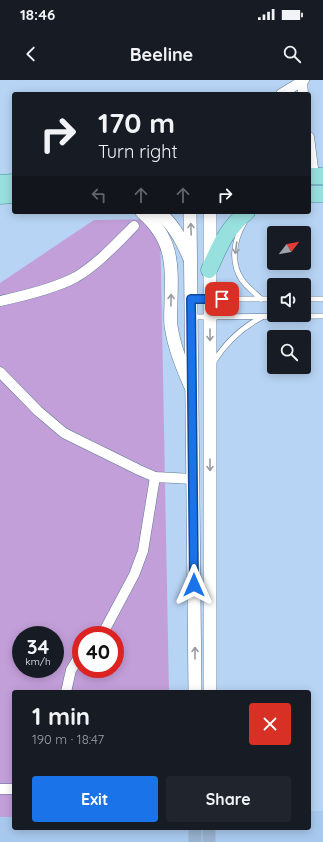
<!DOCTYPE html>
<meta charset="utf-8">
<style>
:root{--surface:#171b24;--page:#20242c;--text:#f1f3f6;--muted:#9ea1a6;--accent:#1a73e8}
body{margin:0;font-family:Quicksand,sans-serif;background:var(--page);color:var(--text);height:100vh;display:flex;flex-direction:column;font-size:15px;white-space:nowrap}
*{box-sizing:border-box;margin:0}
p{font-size:13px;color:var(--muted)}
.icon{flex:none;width:22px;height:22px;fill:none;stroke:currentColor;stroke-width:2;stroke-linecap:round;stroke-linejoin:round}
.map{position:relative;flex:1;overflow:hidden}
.panel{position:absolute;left:12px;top:610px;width:299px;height:140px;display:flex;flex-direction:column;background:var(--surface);border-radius:4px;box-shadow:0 2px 10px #0003}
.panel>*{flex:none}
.hud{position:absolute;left:12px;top:12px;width:299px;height:122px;border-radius:4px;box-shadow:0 2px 10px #0003;background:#171b24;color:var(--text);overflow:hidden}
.needle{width:26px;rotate:59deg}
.tools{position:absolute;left:267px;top:146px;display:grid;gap:8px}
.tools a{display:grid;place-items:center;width:44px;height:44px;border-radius:4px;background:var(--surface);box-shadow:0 2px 10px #0003;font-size:20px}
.speed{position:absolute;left:12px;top:546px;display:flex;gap:8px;font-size:20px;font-weight:700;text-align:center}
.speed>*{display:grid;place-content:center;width:52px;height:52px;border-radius:50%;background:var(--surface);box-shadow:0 2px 10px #0003;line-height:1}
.speed small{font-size:10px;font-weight:400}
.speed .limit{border:6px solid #d22;background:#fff;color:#111}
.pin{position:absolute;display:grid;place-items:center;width:34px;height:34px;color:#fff;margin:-17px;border-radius:8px;box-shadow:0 2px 6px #0006}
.me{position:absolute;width:44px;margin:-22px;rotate:0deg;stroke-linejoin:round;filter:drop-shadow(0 0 3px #0008)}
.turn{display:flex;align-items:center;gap:14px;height:84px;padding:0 20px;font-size:18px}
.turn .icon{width:52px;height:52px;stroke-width:2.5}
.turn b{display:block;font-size:28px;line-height:34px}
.lanes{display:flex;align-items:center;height:38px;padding:0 20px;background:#0003;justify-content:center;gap:20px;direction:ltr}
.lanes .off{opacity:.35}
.round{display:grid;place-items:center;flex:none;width:42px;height:42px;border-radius:4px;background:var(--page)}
.headline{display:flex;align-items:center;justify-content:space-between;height:68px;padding:0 20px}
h1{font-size:24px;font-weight:800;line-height:30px}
.primary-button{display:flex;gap:8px;margin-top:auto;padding:8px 20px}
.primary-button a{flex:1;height:46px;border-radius:4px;background:var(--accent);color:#fff;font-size:16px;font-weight:800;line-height:46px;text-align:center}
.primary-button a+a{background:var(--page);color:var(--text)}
.status{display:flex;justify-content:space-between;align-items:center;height:28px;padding:0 20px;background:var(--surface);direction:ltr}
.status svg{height:11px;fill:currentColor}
header{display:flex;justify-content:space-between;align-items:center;height:52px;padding:0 20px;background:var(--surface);font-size:18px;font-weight:800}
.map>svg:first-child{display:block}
.built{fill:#a8c9ee}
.green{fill:#c39fda;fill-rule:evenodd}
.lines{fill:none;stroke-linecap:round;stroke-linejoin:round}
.tertiary-tunnel{stroke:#98b1cd;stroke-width:13;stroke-dasharray:13 6;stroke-linecap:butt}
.service-casing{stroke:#5f7896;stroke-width:6}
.minor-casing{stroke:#5f7896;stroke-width:11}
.tertiary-casing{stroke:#5f7896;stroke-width:14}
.primary-casing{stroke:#3f9293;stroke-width:17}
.service{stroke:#fff;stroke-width:5}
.minor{stroke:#fff;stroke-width:10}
.tertiary{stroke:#fff;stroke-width:13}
.primary{stroke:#98e0de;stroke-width:16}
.oneway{stroke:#989da2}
.route-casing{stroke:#114b97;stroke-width:10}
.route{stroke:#1a73e8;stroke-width:7}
</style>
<div class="status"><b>18:46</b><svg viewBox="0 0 49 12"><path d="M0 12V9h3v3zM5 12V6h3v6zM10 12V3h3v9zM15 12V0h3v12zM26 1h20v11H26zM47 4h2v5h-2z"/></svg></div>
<header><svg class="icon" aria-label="back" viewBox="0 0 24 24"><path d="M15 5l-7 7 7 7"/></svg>Beeline<svg class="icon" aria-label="search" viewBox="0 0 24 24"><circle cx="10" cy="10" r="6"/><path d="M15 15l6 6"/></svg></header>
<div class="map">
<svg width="323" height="762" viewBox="0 0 323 762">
<rect width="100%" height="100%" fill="#b7d4f4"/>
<!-- built -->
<polygon class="built" points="309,731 323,731 323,762 0,762 0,737 14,737 14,748 309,748"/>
<!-- green -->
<path class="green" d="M160,139L169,612H14V737H0V203L94,140ZM21,555H55V589H21ZM81,555H115V589H81Z"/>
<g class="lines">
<!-- tertiary-tunnel -->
<g class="tertiary-tunnel">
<polyline points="195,762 195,748"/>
<polyline points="209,762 209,748"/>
</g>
<defs>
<g id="service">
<path d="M244,143C234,160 230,182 242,200C247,207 255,213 261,219"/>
<polyline points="192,219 274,219"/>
<polyline points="304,219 323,219"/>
<polyline points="192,237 323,236"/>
<path d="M213,283C226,262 241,248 262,237"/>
</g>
<g id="minor">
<polyline points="302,1 303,14"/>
<polyline points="281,14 304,0"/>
<polyline points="309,57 314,96"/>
<path d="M0,221C23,216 56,208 76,197C98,184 116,164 134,146"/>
<polyline points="0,292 38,331 64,353 139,390 155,397 193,399"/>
<polyline points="102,555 134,495 143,471 155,397"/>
<polyline points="66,612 71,590 81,574"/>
<polyline points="0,709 14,709"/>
</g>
<g id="tertiary">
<path d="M142,132C173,159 172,183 171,221C171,229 170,238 171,246C174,267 182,286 190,305"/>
<path d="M158,132C173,143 182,160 189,177"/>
<polyline points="190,132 195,612"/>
<polyline points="210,132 210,612"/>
</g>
<g id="primary">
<polyline points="309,96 323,96"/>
<polyline points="0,103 14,102"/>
<polyline points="309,114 323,114"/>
<polyline points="0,116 14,115"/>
<path d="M209,190C219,168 227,147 247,132"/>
</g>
</defs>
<!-- service casing -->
<use href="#service" class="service-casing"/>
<!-- minor casing -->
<use href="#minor" class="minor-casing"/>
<!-- tertiary casing -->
<use href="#tertiary" class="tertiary-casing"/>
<!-- primary casing -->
<use href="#primary" class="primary-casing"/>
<!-- service -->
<use href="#service" class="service"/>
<!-- minor -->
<use href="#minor" class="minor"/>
<!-- tertiary -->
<use href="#tertiary" class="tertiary"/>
<!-- primary -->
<use href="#primary" class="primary"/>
</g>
<!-- one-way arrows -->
<defs><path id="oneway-shaft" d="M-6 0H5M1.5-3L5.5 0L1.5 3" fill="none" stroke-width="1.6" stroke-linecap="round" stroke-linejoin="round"/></defs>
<g class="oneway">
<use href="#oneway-shaft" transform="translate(191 149) rotate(-92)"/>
<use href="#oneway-shaft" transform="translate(236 168) rotate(97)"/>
<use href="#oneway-shaft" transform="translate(171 220) rotate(-89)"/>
<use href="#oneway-shaft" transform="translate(210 255) rotate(90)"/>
<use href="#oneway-shaft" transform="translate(210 385) rotate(90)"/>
<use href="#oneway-shaft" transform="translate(195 573) rotate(-90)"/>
</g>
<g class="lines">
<defs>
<polyline id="route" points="194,505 191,219 222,219"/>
</defs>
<!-- route casing -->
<use href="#route" class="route-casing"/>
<!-- route -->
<use href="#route" class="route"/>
</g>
</svg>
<div class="tools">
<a><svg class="needle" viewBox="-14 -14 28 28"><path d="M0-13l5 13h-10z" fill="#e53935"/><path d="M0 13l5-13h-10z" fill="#9ea1a6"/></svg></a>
<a><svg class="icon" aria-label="sound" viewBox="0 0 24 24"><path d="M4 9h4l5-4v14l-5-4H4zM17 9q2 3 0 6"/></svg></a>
<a><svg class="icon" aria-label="search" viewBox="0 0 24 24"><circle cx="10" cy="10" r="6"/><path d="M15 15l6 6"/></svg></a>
</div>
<div class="speed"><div>34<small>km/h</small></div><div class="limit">40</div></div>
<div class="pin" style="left:222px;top:219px;background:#d93025"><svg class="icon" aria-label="arrive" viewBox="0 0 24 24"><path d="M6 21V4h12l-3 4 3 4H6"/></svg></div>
<svg class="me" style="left:194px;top:505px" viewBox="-20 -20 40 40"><path d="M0-17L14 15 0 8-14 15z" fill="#1a73e8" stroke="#fff" stroke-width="4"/></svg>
<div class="hud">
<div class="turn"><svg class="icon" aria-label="right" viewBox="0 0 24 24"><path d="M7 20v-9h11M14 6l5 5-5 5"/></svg><div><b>170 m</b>Turn right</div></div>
<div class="lanes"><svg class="icon off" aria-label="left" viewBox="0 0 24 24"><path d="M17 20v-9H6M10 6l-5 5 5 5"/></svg><svg class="icon off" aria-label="ahead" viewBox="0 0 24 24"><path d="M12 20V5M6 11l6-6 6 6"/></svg><svg class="icon off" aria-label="ahead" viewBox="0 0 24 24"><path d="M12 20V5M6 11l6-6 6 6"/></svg><svg class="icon" aria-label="right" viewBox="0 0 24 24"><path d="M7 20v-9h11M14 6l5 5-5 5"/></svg></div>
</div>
<section class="panel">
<div class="headline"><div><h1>1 min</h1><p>190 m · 18:47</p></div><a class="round" style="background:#d93025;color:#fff"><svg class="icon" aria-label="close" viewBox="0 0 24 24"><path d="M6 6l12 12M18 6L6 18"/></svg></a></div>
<div class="primary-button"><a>Exit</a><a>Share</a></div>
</section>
</div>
